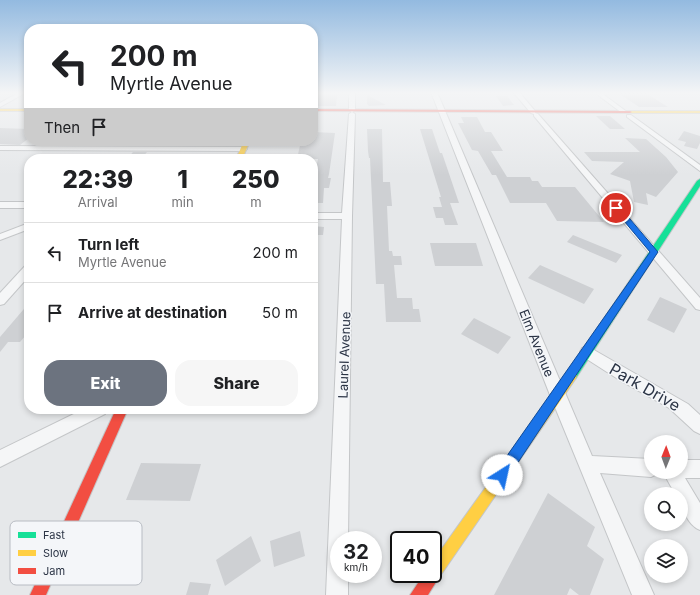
<!DOCTYPE html>
<style>
:root{--surface:#fff;--page:#f6f6f6;--text:#202124;--muted:#757577;--line:#e0e0e0;--accent:#6c737f}
body{margin:0;font-family:Inter,sans-serif;background:var(--page);color:var(--text);height:100vh;display:flex;flex-direction:column;font-size:15px;white-space:nowrap}
*{box-sizing:border-box;margin:0}
p{font-size:13px;color:var(--muted)}
.icon{flex:none;width:22px;height:22px;fill:none;stroke:currentColor;stroke-width:2;stroke-linecap:round;stroke-linejoin:round}
.map{position:relative;flex:1;overflow:hidden}
.side{position:absolute;left:24px;top:154px;width:294px;height:260px;display:flex;flex-direction:column;background:var(--surface);border-radius:16px;box-shadow:0 2px 6px #0003}
.side>*{flex:none}
.guide{position:absolute;left:24px;top:24px;width:294px;height:122px;border-radius:16px;box-shadow:0 2px 6px #0003;background:#fff;color:var(--text);overflow:hidden}
.needle{width:26px;rotate:1deg}
.controls{position:absolute;left:644px;top:435px;display:grid;gap:8px}
.controls a{display:grid;place-items:center;width:44px;height:44px;border-radius:50%;background:var(--surface);box-shadow:0 2px 6px #0003;font-size:20px}
.speed{position:absolute;left:330px;top:531px;display:flex;gap:8px;font-size:20px;font-weight:700;text-align:center}
.speed>*{display:grid;place-content:center;width:52px;height:52px;border-radius:50%;background:var(--surface);box-shadow:0 2px 6px #0003;line-height:1}
.speed small{font-size:10px;font-weight:400}
.speed .limit{border:2px solid #111;border-radius:6px;background:#fff;color:#111}
.pin{position:absolute;display:grid;place-items:center;width:34px;height:34px;color:#fff;margin:-17px;border:2px solid #fff;border-radius:50%;box-shadow:0 1px 4px #0007}
.me{position:absolute;width:44px;margin:-22px;rotate:35deg;stroke-linejoin:round;filter:drop-shadow(0 0 3px #0008)}
.turn{display:flex;align-items:center;gap:14px;height:84px;padding:0 20px;font-size:18px}
.turn .icon{width:52px;height:52px;stroke-width:2.5}
.turn b{display:block;font-size:28px;line-height:34px}
.then{display:flex;align-items:center;height:38px;padding:0 20px;background:#0003;gap:8px;font-size:15px}
.eta{display:flex;justify-content:space-evenly;align-items:center;height:68px;text-align:center}
.eta b{font-size:24px;font-weight:800;line-height:28px}
.cta{display:flex;gap:8px;margin-top:auto;padding:8px 20px}
.cta a{flex:1;height:46px;border-radius:16px;background:var(--accent);color:#fff;font-size:16px;font-weight:800;line-height:46px;text-align:center}
.cta a+a{background:var(--page);color:var(--text)}
ul{padding:0;list-style:none}
li{display:flex;align-items:center;gap:12px;height:60px;padding:0 20px;border-top:1px solid var(--line)}
li div{flex:1}
li b{display:block;font-size:15px}
li em{font-style:normal}
.map>svg:first-child{display:block}
.building{fill:#ced0d3}
.lines{fill:none;stroke-linecap:round;stroke-linejoin:round}
.street-casing{stroke:#c4c6c8;stroke-width:2}
.fast-casing{stroke:#c4c6c8;stroke-width:2}
.slow-casing{stroke:#c4c6c8;stroke-width:2}
.jam-casing{stroke:#c4c6c8;stroke-width:2}
.street{fill:#f5f6f7;fill-rule:evenodd}
.fast{fill:#16e098;fill-rule:evenodd}
.slow{fill:#ffcf43;fill-rule:evenodd}
.jam{fill:#f24e42;fill-rule:evenodd}
.route{fill:#1a73e8;stroke:#114b97}
.labels{text-anchor:middle;dominant-baseline:central;stroke-width:3;stroke-linejoin:round;paint-order:stroke}
.street-label{font-size:13px;fill:#2b3445;stroke:#f4f6f9}
.near-street-label{font-size:16px;fill:#2b3445;stroke:#f4f6f9}
.key{fill:#f4f6f9;stroke:#b8bcc3;stroke-width:1}
.key-label{font-size:11px;fill:#2b3445}
</style>
<div class="map">
<svg width="700" height="595" viewBox="0 0 700 595">
<rect width="100%" height="100%" fill="#e6e8ea"/>
<!-- building -->
<g class="building">
<polygon points="617,92 644,92 668,107 639,107"/>
<polygon points="324,94 337,95 336,106 316,106 318,95"/>
<polygon points="367,95 386,105 369,106 367,104"/>
<polygon points="496,96 507,96 514,105 503,106"/>
<polygon points="596,116 610,116 625,129 610,129"/>
<polygon points="461,117 477,117 485,132 491,132 503,151 491,151 507,177 530,177 532,181 538,181 542,187 575,187 604,222 557,221 546,203 510,203 496,175 492,175 478,151 472,150 458,123 464,123"/>
<polygon points="0,128 29,129 29,138 20,145 0,144"/>
<polygon points="367,129 382,129 383,182 390,182 392,206 387,206 389,251 392,251 393,256 401,256 402,265 394,265 397,298 412,298 413,309 419,309 421,322 386,322 384,284 376,284 370,158 369,158 368,151"/>
<polygon points="420,129 432,129 440,153 442,153 459,203 450,203 458,225 445,225 443,218 436,218 433,207 442,207 439,197 441,197"/>
<polygon points="684,131 700,136 700,143 697,149 684,146 686,142 678,140"/>
<polygon points="313,132 335,133 329,174 328,178 331,178 329,188 324,188 323,203 313,203 313,178 314,178 318,159 297,159 301,141 313,141"/>
<polygon points="625,138 646,139 666,157 678,172 656,197 646,193 648,205 634,202 630,181 610,174 624,162 592,161 584,152 640,152"/>
<polygon points="133,152 147,152 141,159 127,159"/>
<polygon points="313,226 324,227 323,235 313,235"/>
<polygon points="573,235 622,255 616,263 567,242"/>
<polygon points="430,243 476,243 483,266 435,266"/>
<polygon points="540,265 594,289 584,304 528,278"/>
<polygon points="660,297 687,309 674,333 647,320"/>
<polygon points="29,303 29,335 26,335 20,342 8,342 0,352 0,337"/>
<polygon points="474,318 511,337 498,354 461,334"/>
<polygon points="141,463 201,464 190,501 126,500"/>
<polygon points="548,493 595,527 587,546 604,559 590,595 579,595 570,588 567,595 494,595"/>
<polygon points="300,531 305,556 274,567 270,541"/>
<polygon points="251,536 261,561 225,586 216,560"/>
<polygon points="190,582 211,584 208,595 186,595"/>
</g>
<g class="lines">
<defs>
<g id="street">
<polygon points="20,92 27,92 0,107 0,103"/>
<polygon points="349,92 355,92 355,110 352,112 349,110"/>
<polygon points="431,92 437,92 592,456 651,459 651,472 658,472 657,474 651,477 600,473 654,595 632,595 550,395"/>
<polygon points="513,92 519,92 535,111 535,113 538,114 700,298 700,310 696,309 534,116 534,114 531,113"/>
<polygon points="594,92 600,92 627,112 622,113"/>
<polygon points="352,112 355,114 352,216 348,540 339,540 339,574 348,574 348,595 326,595 342,219 313,219 313,213 342,213 349,114"/>
<polygon points="627,115 631,115 700,165 700,171 627,117"/>
<polygon points="0,146 243,147 247,149 243,151 0,150"/>
<rect x="0" y="202" width="29" height="6"/>
<polygon points="29,223 29,229 0,240 0,234"/>
<polygon points="29,265 29,276 4,304 0,305 0,293 25,266"/>
<polygon points="587,346 688,404 700,415 700,434 694,431 669,408 621,381 582,356 580,352 582,348"/>
<polygon points="84,409 108,409 105,414 0,467 0,450"/>
<path d="M681,460H700V478H685L700,503V530C687,525 681,507 681,494H675L663,472H681Z"/>
</g>
<polygon id="fast" points="700,179 700,186 576,378 572,380 568,378 567,375 568,372 697,181"/>
<g id="slow">
<rect x="0" y="109" width="29" height="2"/>
<rect x="628" y="111" width="72" height="2"/>
<polygon points="244,141 250,141 242,159 236,159"/>
<polygon points="572,370 576,372 577,375 576,378 438,579 433,582 428,579 425,574 433,574 433,561 568,372"/>
</g>
<g id="jam">
<polygon points="313,109 630,111 632,112 630,113 313,111"/>
<polygon points="116,409 128,409 46,595 30,595"/>
<polygon points="433,566 438,569 441,574 428,595 410,595 424,574 433,574"/>
</g>
</defs>
<!-- street casing -->
<use href="#street" class="street-casing"/>
<!-- fast casing -->
<use href="#fast" class="fast-casing"/>
<!-- slow casing -->
<use href="#slow" class="slow-casing"/>
<!-- jam casing -->
<use href="#jam" class="jam-casing"/>
<!-- street -->
<use href="#street" class="street"/>
<!-- fast -->
<use href="#fast" class="fast"/>
<!-- slow -->
<use href="#slow" class="slow"/>
<!-- jam -->
<use href="#jam" class="jam"/>
</g>
<!-- sky -->
<linearGradient id="sky" x2="0" y2="1"><stop stop-color="#93bae0"/><stop offset="0.53" stop-color="#f4f5f6"/><stop offset="1" stop-color="#f4f5f6" stop-opacity="0"/></linearGradient>
<rect width="700" height="175" fill="url(#sky)"/>
<!-- route -->
<polygon class="route" points="614,206 619,206 658,252 507,479 502,481 497,479 495,475 497,470 650,252 614,209"/>
<g class="labels">
<!-- street labels -->
<g class="street-label">
<text transform="translate(537 343) rotate(68)">Elm Avenue</text>
<text transform="translate(344 355) rotate(-88)">Laurel Avenue</text>
</g>
<!-- near-street labels -->
<g class="near-street-label">
<text transform="translate(645 387) rotate(30)">Park Drive</text>
</g>
</g>
<!-- legend -->
<rect x="10" y="521" width="132" height="64" rx="6" class="key"/>
<rect x="18" y="532" width="18" height="6" fill="#16e098"/>
<rect x="18" y="550" width="18" height="6" fill="#ffcf43"/>
<rect x="18" y="568" width="18" height="6" fill="#f24e42"/>
<g class="key-label">
<text x="43" y="539">Fast</text>
<text x="43" y="557">Slow</text>
<text x="43" y="575">Jam</text>
</g>
</svg>
<div class="controls">
<a><svg class="needle" viewBox="-14 -14 28 28"><path d="M0-13l5 13h-10z" fill="#e53935"/><path d="M0 13l5-13h-10z" fill="#757577"/></svg></a>
<a><svg class="icon" aria-label="search" viewBox="0 0 24 24"><circle cx="10" cy="10" r="6"/><path d="M15 15l6 6"/></svg></a>
<a><svg class="icon" aria-label="layers" viewBox="0 0 24 24"><path d="M12 4l9 5-9 5-9-5zM3 14l9 5 9-5"/></svg></a>
</div>
<div class="speed"><div>32<small>km/h</small></div><div class="limit">40</div></div>
<div class="pin" style="left:616px;top:208px;background:#d93025"><svg class="icon" aria-label="arrive" viewBox="0 0 24 24"><path d="M6 21V4h12l-3 4 3 4H6"/></svg></div>
<svg class="me" style="left:502px;top:475px" viewBox="-20 -20 40 40"><circle r="19" fill="#fff"/><path d="M0-13L10 11 0 6-10 11z" fill="#1a73e8"/></svg>
<div class="guide">
<div class="turn"><svg class="icon" aria-label="left" viewBox="0 0 24 24"><path d="M17 20v-9H6M10 6l-5 5 5 5"/></svg><div><b>200 m</b>Myrtle Avenue</div></div>
<div class="then">Then<svg class="icon" aria-label="arrive" viewBox="0 0 24 24"><path d="M6 21V4h12l-3 4 3 4H6"/></svg></div>
</div>
<section class="side">
<div class="eta">
<div><b>22:39</b><p>Arrival</p></div>
<div><b>1</b><p>min</p></div>
<div><b>250</b><p>m</p></div>
</div>
<ul>
<li><svg class="icon" aria-label="left" viewBox="0 0 24 24"><path d="M17 20v-9H6M10 6l-5 5 5 5"/></svg><div><b>Turn left</b><p>Myrtle Avenue</p></div><em>200 m</em></li>
<li><svg class="icon" aria-label="arrive" viewBox="0 0 24 24"><path d="M6 21V4h12l-3 4 3 4H6"/></svg><div><b>Arrive at destination</b></div><em>50 m</em></li>
</ul>
<div class="cta"><a>Exit</a><a>Share</a></div>
</section>
</div>
